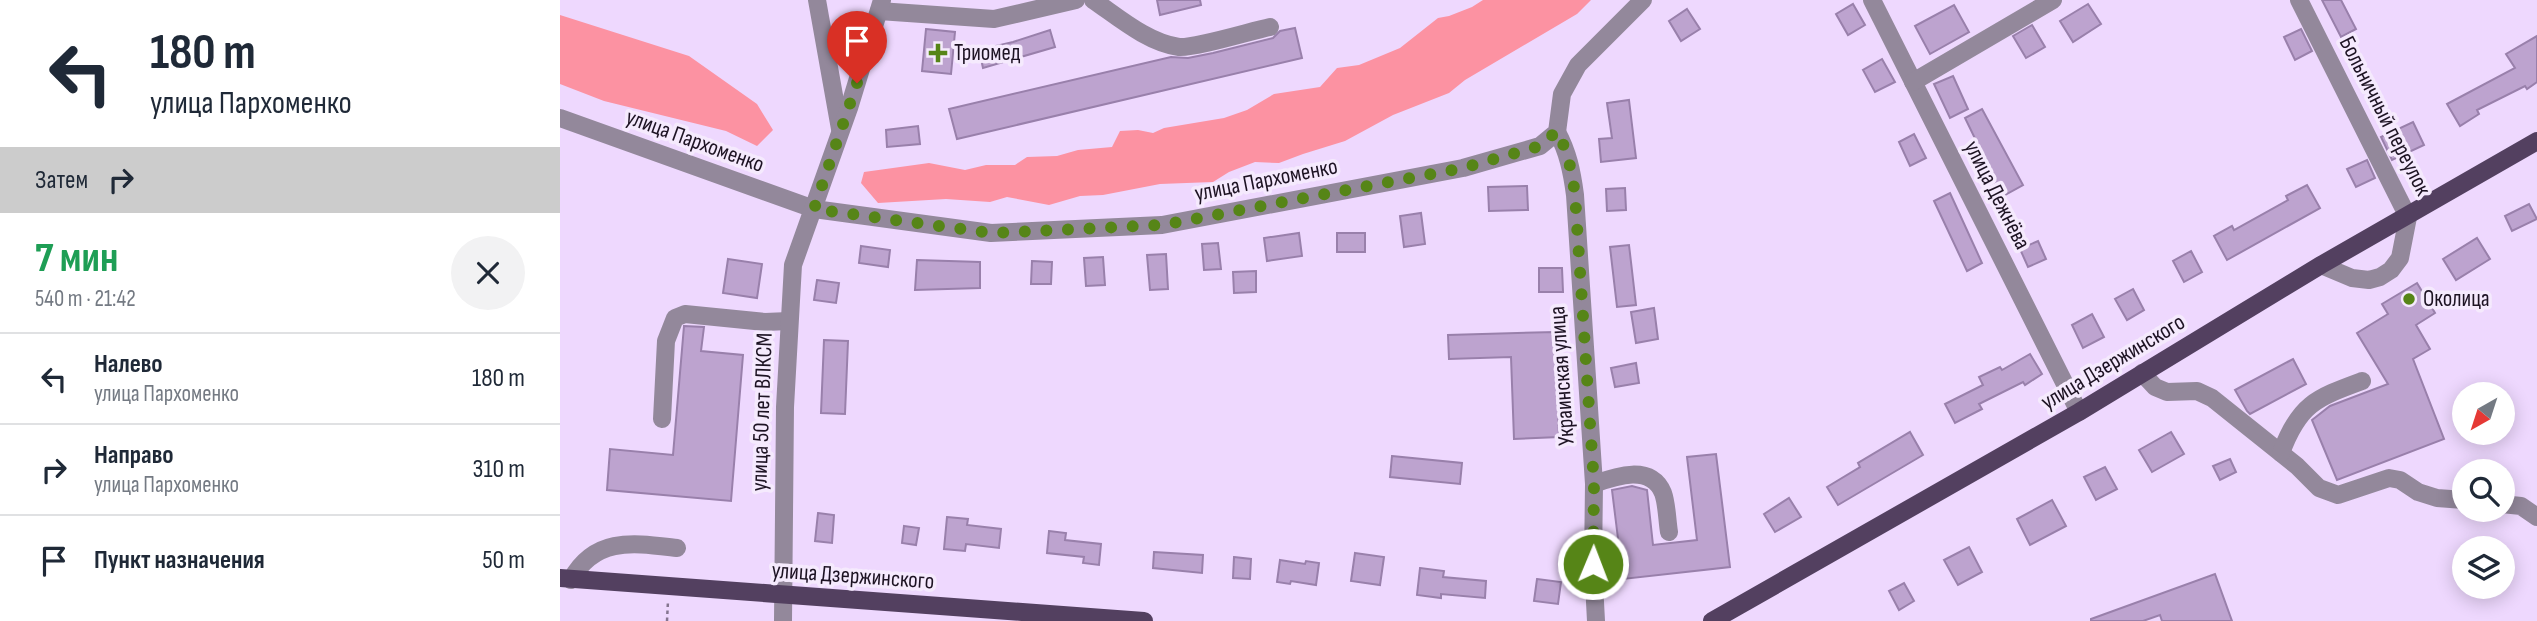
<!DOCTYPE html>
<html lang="ru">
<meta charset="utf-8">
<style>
:root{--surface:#fff;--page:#f2f2f3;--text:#1f2937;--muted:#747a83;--line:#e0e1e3}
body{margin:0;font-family:"Sofia Sans Condensed",sans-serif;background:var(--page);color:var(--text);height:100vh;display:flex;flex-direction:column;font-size:26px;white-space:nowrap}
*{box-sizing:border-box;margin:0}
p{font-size:23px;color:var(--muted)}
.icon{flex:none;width:38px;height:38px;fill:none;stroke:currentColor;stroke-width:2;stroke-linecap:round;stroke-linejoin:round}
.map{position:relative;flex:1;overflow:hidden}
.side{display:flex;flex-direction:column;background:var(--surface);width:560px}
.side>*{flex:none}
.banner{background:#fff;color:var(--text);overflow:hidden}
.needle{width:46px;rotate:219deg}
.buttons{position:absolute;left:1892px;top:382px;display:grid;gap:14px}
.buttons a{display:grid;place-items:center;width:63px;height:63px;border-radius:50%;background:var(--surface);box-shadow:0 4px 18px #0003;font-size:35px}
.pin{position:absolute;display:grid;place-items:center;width:60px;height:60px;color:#fff;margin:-72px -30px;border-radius:50% 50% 50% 0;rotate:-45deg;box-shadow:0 0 7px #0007}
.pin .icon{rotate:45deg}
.me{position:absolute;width:77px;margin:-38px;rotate:1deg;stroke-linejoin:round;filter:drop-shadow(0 0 5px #0008)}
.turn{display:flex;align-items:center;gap:24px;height:147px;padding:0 35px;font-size:32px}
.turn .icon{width:91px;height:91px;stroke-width:2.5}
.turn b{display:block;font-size:49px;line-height:60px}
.then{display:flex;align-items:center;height:66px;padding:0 35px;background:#0003;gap:14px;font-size:26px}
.round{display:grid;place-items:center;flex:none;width:74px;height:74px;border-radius:37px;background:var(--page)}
.head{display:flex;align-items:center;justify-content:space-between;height:119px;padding:0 35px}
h1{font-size:42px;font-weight:700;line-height:52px;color:#1e9e55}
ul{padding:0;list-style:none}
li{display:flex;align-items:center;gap:21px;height:91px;padding:0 35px;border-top:2px solid var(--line)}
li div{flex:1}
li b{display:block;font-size:26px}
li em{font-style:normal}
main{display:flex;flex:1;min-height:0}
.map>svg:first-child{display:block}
.water{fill:#fc92a2}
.building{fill:#bda3cf;stroke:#9980ab;stroke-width:2}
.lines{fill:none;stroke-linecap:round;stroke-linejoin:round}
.path{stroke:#857590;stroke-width:2.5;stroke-dasharray:3.5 3.5;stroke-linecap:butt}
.minor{stroke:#93889b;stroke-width:18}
.major{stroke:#534060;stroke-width:18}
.route{stroke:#568517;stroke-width:12;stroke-dasharray:0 21.6}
.poi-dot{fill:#568517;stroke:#f5eafd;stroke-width:2.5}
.labels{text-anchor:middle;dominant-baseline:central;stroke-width:7;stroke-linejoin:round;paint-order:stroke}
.poi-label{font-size:23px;fill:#1d1323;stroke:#f5eafd;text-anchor:start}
.street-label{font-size:23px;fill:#1d1323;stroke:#f5eafd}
</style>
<main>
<section class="side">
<div class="banner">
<div class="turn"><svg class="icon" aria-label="left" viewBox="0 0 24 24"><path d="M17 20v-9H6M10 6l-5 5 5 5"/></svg><div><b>180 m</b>улица Пархоменко</div></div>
<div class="then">Затем<svg class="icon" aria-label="right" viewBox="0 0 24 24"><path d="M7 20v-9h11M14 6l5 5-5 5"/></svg></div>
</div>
<div class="head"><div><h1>7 мин</h1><p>540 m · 21:42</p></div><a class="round"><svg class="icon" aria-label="close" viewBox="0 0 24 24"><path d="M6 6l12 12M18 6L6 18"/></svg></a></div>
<ul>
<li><svg class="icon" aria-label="left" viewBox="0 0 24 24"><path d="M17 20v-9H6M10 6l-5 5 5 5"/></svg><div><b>Налево</b><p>улица Пархоменко</p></div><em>180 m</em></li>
<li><svg class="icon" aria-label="right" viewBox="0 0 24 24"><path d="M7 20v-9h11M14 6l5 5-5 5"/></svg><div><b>Направо</b><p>улица Пархоменко</p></div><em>310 m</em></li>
<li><svg class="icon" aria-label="arrive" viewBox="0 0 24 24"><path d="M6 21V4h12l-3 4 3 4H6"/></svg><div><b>Пункт назначения</b></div><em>50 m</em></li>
</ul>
</section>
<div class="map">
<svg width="1977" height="621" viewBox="0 0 1977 621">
<rect width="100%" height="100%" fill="#eed8fe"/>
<!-- water -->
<g class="water">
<polygon points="923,0 1031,0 1017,14 905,80 889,93 833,115 785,141 743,154 719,163 695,162 669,172 653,182 600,184 543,195 520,196 489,205 447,197 430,202 386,199 318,203 301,183 304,172 369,163 405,170 426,165 455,165 467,157 497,156 518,150 552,147 560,131 578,130 593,133 604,128 664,118 687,110 714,94 760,87 777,68 799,65 840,48 878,18 889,16 912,7"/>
<polygon points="0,15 129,56 197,104 213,130 197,146 166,131 44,101 0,84"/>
</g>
<!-- building -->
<g class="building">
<polygon points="597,0 640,0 641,5 600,15"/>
<polygon points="1762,0 1781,0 1796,29 1781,37"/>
<polygon points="1293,4 1305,25 1288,35 1276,14"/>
<polygon points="1528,4 1541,24 1513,42 1500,21"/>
<polygon points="1394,5 1409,32 1370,54 1355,26"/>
<polygon points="1127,9 1140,29 1121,41 1109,21"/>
<polygon points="1472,25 1485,47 1466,58 1453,36"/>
<polygon points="735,28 742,58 397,139 389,109 611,57 628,58 653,53 713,38 720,31"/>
<polygon points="366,29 395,32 391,74 362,71"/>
<polygon points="1741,29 1752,51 1735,60 1724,37"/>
<polygon points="490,30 495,47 423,68 419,50 453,42"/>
<polygon points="1977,36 1977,82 1967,89 1965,86 1917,110 1919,114 1900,126 1887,104 1955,68 1946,54"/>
<polygon points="1322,59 1335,82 1315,92 1303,70"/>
<polygon points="1393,76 1408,109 1390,118 1374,84"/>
<polygon points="1069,100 1076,158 1041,162 1039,139 1052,138 1047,103"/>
<polygon points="1422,109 1463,185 1436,200 1416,165 1425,159 1405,118"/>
<polygon points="1853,122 1864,145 1832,160 1821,137"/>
<polygon points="358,126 360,144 327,147 326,130"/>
<polygon points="1354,134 1366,158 1350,166 1339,142"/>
<polygon points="1807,160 1815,178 1796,187 1787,169"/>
<polygon points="1747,185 1760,208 1667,260 1654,236 1672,226 1674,230 1728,200 1726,196"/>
<polygon points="967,186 968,210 929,211 928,187"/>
<polygon points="1065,188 1066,210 1047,211 1046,189"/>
<polygon points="1390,193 1422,263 1407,271 1374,201"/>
<polygon points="1969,204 1977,219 1952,231 1945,216"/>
<polygon points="861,213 865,244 844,247 840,216"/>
<polygon points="739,233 742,256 707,261 704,238"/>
<rect x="777" y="233" width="28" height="19"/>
<polygon points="1917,238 1930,259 1896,280 1883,259"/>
<polygon points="1478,241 1486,259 1468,267 1460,249"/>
<polygon points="658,243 661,269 644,270 642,244"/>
<polygon points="1069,245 1076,305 1057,307 1050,247"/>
<polygon points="301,246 330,250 328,267 299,263"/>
<polygon points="1631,251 1642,272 1624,282 1613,261"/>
<polygon points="606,254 608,289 590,290 587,255"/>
<polygon points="543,257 545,285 526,286 524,258"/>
<polygon points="168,259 202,264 197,298 163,293"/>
<polygon points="357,260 420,262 420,288 355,290"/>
<polygon points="472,261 492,262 491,284 471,284"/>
<polygon points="979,268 1002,268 1003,292 979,292"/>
<polygon points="696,271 696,292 674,293 673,272"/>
<polygon points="257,280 279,283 276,303 254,300"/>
<polygon points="1857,283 1875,313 1856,325 1870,349 1853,359 1884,439 1777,480 1752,420 1770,406 1828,384 1797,333 1828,314 1822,304"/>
<polygon points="1573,289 1584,310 1567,320 1555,299"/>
<polygon points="1094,308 1098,339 1076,343 1071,312"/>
<polygon points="1532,314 1544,337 1523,348 1512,325"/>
<polygon points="124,326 144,327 141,351 183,355 171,501 47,490 50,449 113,455"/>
<polygon points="995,332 999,437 954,439 951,357 889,359 888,335"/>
<polygon points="264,340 288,341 285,414 261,413"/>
<polygon points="1470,354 1482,374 1465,385 1463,382 1419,404 1422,409 1395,423 1385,404 1423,385 1419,377 1440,367 1442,370"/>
<polygon points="1733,359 1746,384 1690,414 1687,411 1675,390"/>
<polygon points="1076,363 1079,383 1055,387 1051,368"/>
<polygon points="1350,432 1363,455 1278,505 1267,487 1300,467 1298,463"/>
<polygon points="1611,432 1624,454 1592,472 1579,450"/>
<polygon points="1156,454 1170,567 1063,579 1052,490 1072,486 1087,490 1093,545 1137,540 1127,457"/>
<polygon points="832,456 902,463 900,484 830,477"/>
<polygon points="1670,459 1676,472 1660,480 1653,466"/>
<polygon points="1545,467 1557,489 1536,500 1524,477"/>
<polygon points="1229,498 1241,517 1215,532 1204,514"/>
<polygon points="1492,500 1506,526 1470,545 1457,519"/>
<polygon points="258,513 274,515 272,543 255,541"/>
<polygon points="387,517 408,519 407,525 441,529 439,548 406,544 405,551 384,549"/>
<polygon points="344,526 359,528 356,545 342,543"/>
<polygon points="489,531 506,533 505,540 541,544 539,565 523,563 524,557 487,553"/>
<polygon points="1409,547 1422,572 1398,585 1384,560"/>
<polygon points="594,552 643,555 642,573 593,568"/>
<polygon points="795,553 824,557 820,585 791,581"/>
<polygon points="674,557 691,559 690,579 673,578"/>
<polygon points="720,560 745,564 746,561 759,563 756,585 731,581 730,584 717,582"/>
<polygon points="860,568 884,571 883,577 926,581 925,598 881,594 881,598 857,595"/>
<polygon points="1655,574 1672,621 1602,621 1600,615 1583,621 1531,621 1531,619"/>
<polygon points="977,579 1001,582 998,604 974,601"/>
<polygon points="1344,583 1354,601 1339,610 1329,591"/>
</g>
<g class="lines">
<!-- path -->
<polyline class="path" points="107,621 108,601"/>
<!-- minor -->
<g class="minor">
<polyline points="257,0 280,129"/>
<path d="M533,0C558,17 588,43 619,47C636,48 691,31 710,27"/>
<polyline points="1312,0 1519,412"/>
<polyline points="1739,0 1848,217 1840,258 1831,270 1820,277 1809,280 1792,278 1761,265"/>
<polyline points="319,11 434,19 516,0"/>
<polyline points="1353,82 1493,0"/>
<polyline points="0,118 254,209 431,233 602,225 903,168 980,146 997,132 1002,94 1018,65 1083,0"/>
<path d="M997,132C1008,152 1012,172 1015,195L1034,484L1033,564L1036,621"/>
<polyline points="1582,373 1595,387 1607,392 1637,391 1652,398 1737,466 1759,488 1778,495 1829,478 1840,480 1858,492 1877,498 1904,500"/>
<polyline points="102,419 106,341 115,318 125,314 205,322 229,321"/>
<path d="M1721,453C1739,404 1756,398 1802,381"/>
<path d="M1034,484C1056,476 1091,464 1103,493C1107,504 1107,520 1109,532"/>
<polyline points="1942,504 1961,506 1977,517"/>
<path d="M11,580C35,536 74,543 117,548"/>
<polyline points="223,621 225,407 233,265 289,108 322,0"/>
</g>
<!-- major -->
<g class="major">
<polyline points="0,578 584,621"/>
<polyline points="1152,621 1519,412 1761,265 1977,141"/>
</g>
</g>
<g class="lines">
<!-- route -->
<path class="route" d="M297,83L254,209L431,233L602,225L903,168L980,146L997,131C1008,152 1012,172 1015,195L1034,484L1033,564"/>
</g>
<!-- markers -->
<g class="poi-dot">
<path d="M374.5 42.5h7v7h7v7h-7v7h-7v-7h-7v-7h7z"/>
<circle cx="1849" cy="299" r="7"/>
</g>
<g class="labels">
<!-- poi labels -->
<g class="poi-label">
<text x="394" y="53">Триомед</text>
<text x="1863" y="299">Околица</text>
</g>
<!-- street labels -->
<g class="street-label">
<text transform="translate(1825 116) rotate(63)">Больничный переулок</text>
<text transform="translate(135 141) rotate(20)">улица Пархоменко</text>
<text transform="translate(706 180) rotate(-11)">улица Пархоменко</text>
<text transform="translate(1437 195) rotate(63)">улица Дежнёва</text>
<text transform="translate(1553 362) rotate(-31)">улица Дзержинского</text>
<text transform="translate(1002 376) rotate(-94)">Украинская улица</text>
<text transform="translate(202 412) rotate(-88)">улица 50 лет ВЛКСМ</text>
<text transform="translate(293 576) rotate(4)">улица Дзержинского</text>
</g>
</g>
</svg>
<div class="buttons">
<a><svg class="needle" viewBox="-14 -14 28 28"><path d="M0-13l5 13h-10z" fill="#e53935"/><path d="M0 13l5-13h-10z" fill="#747a83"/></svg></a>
<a><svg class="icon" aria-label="search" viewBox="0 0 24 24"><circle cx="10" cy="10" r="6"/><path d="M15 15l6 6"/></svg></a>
<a><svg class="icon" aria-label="layers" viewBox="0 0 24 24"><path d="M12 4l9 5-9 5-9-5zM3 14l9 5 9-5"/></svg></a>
</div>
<div class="pin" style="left:297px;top:83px;background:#d93025"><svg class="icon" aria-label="arrive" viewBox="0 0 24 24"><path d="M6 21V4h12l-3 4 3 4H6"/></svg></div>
<svg class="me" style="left:1033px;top:564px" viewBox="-20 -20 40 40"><circle r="17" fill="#568517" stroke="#fff" stroke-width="3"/><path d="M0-11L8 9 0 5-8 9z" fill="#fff"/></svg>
</div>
</main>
